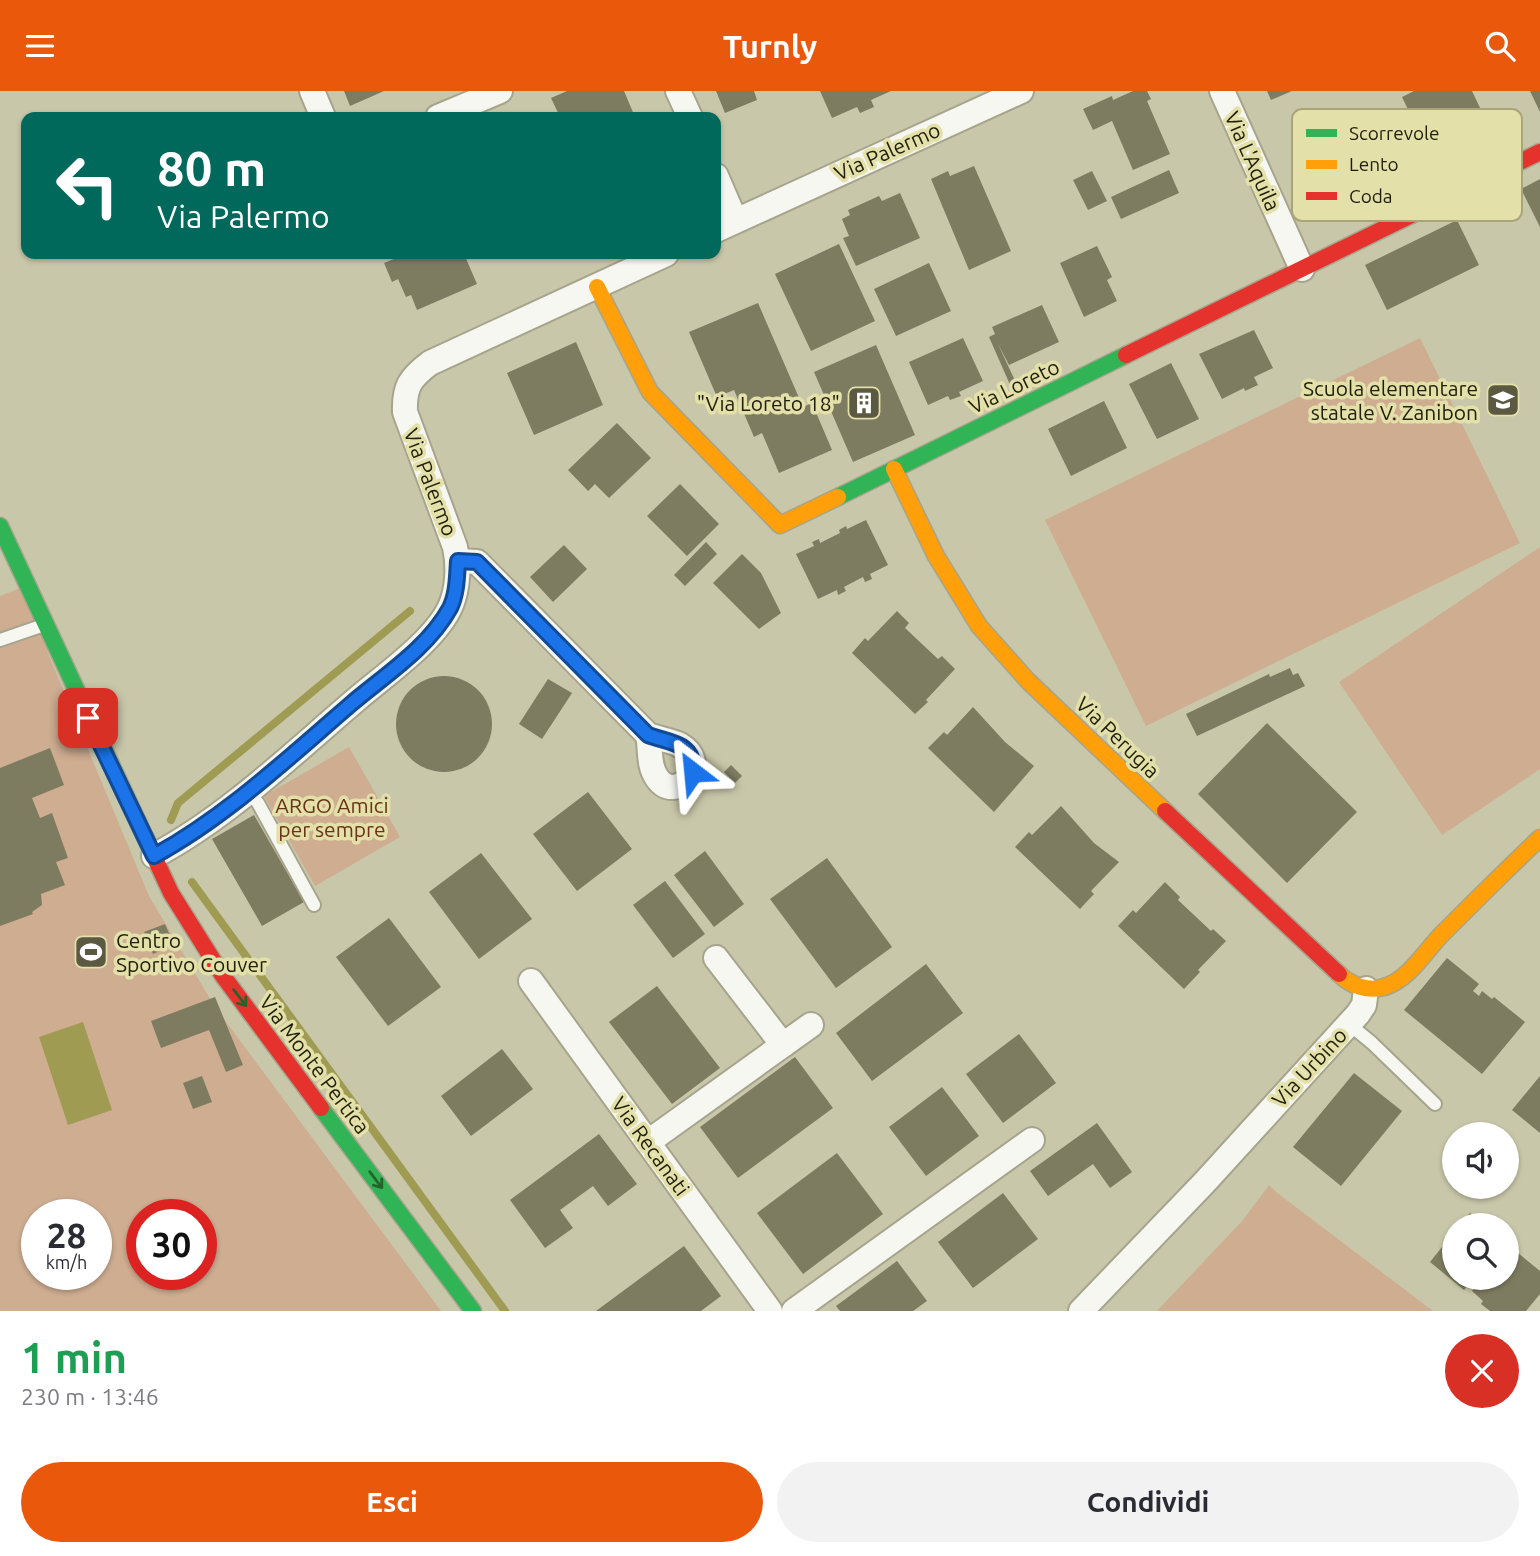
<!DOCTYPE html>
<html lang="it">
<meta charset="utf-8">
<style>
:root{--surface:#fff;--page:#f2f2f3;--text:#2b2b33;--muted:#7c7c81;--accent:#ea580c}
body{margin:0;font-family:Ubuntu,sans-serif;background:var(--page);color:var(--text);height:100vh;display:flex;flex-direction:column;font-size:26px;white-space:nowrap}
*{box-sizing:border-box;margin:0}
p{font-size:23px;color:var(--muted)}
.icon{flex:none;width:38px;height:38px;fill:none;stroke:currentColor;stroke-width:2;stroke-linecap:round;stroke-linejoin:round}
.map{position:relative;height:1220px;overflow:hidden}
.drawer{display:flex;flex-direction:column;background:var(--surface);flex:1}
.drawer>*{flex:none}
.guide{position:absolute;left:21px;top:21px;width:700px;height:147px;border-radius:14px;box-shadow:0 2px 5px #0004;background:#00695c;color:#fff;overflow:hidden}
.controls{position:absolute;left:1442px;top:1031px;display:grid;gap:14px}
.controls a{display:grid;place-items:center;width:77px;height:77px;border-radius:50%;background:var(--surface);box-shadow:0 2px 5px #0004;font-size:35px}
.speed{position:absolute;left:21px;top:1108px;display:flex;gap:14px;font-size:35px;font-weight:700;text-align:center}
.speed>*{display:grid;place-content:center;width:91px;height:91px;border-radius:50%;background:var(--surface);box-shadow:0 2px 5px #0004;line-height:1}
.speed small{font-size:18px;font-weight:400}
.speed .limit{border:10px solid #d22;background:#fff;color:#111}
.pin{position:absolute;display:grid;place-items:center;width:60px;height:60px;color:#fff;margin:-30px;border-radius:14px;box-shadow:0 4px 10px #0006}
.me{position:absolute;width:77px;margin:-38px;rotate:331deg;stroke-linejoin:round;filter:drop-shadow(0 0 5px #0008)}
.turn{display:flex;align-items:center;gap:24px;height:147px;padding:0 21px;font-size:32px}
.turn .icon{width:91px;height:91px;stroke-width:2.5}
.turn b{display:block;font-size:49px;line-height:60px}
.round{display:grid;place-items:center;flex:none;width:74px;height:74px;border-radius:37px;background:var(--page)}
.overview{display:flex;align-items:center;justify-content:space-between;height:119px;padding:0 21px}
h1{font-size:42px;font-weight:600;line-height:52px;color:#1e9e55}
.cta{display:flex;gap:14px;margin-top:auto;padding:14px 21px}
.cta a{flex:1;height:80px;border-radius:42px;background:var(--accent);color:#fff;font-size:28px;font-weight:600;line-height:80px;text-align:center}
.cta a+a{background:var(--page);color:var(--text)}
header{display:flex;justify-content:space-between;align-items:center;height:91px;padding:0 21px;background:var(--accent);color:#fff;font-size:32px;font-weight:600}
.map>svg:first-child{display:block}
.green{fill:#cead91;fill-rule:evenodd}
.water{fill:#a09b52}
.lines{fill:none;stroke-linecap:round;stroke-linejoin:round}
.stream{stroke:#a09b52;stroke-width:8}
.building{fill:#7e7c60}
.lane-casing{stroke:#a6a48c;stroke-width:16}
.street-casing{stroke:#a6a48c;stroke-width:28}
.fast-casing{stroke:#a6a48c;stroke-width:19}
.slow-casing{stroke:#a6a48c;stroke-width:19}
.jam-casing{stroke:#a6a48c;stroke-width:19}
.lane{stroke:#f7f7f2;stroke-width:12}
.street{stroke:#f7f7f2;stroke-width:24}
.fast{stroke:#30b455;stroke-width:16}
.slow{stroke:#ff9f0a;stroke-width:16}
.jam{stroke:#e5322d;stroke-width:16}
.oneway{stroke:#27622b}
.route-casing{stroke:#114b97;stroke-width:18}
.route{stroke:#1a73e8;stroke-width:12}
.labels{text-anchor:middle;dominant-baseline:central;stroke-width:7;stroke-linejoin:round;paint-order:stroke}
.street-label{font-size:21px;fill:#201e09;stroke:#e3e0a9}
.poi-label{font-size:21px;fill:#201e09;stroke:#e3e0a9;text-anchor:end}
.park-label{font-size:21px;fill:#683318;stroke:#e3e0a9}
.key{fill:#e3e0a9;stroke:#a8a679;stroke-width:2}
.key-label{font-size:19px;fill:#201e09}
</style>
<header><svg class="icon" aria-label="menu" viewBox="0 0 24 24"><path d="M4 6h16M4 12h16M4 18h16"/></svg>Turnly<svg class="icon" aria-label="search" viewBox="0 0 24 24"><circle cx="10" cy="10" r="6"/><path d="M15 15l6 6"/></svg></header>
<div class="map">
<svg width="1540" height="1220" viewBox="0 0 1540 1220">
<rect width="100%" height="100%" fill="#c9c7a9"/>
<!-- green -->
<g class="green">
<polygon points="1420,247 1520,452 1146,635 1045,429"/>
<polygon points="1540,456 1540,678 1442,744 1339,591"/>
<path d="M23,496L48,562L149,805L215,916L441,1220H0V505ZM37,1124H96V1183H37ZM142,1124H201V1183H142Z"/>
<polygon points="349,656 400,746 315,795 264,705"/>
<polygon points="1269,1094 1276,1101 1433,1220 1157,1220 1243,1129"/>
</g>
<!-- water -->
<polygon class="water" points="83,931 112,1019 68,1034 39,946"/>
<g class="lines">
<!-- stream -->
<g class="stream">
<polyline points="171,729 178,712 410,520"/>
<polyline points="192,791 505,1220"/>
</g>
</g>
<!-- building -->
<g class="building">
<polygon points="344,0 384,0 350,15"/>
<polygon points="567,0 624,0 635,26 560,26 551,7"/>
<polygon points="716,0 754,0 757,9 725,22"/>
<polygon points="820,0 891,0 871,9 874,16 860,22 857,16 832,27"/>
<polygon points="1133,0 1147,0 1151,8 1147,10 1170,63 1133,79 1112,30 1093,39 1083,18 1112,5 1113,9"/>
<polygon points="1267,0 1292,0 1271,9"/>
<polygon points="1414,0 1472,0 1491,40 1432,68 1402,6"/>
<polygon points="1530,0 1540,0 1540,21"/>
<polygon points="974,75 1011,160 969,179 931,88 948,80 950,85"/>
<polygon points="1169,79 1179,102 1121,128 1111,106"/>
<polygon points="1092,80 1107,110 1088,119 1073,89"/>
<polygon points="1540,88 1540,136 1521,98"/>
<polygon points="900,102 920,147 856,175 843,147 849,145 842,128 850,124 848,119 879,105 882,110"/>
<polygon points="1457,129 1479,174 1387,219 1365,174"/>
<polygon points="839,153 875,230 811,260 775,183"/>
<polygon points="1097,155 1112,186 1107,189 1117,210 1084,226 1060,172"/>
<polygon points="406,163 464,163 477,193 417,219 411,204 406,206 398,188 392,191 384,172"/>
<polygon points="517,163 533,163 519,168"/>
<polygon points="929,172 951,220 896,245 874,198"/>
<polygon points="758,212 803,316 812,312 832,359 779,382 762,342 754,346 734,299 717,306 689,241"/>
<polygon points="1042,214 1059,251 1009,274 998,253 1017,294 1011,296 989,246 995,243 992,236"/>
<polygon points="1254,239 1273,277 1254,286 1258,294 1245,300 1244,297 1222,308 1199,263"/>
<polygon points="963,247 983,290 959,301 961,305 950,309 948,305 928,314 909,271"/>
<polygon points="576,251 603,314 534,344 507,282"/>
<polygon points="876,254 915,344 853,371 814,281"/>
<polygon points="1171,272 1199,328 1157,348 1129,293"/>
<polygon points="1104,310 1127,357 1071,385 1048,338"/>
<polygon points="617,332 651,367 609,407 595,393 588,400 568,379"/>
<polygon points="680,393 719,433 687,465 647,425"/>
<polygon points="866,429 888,474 870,483 872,488 865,491 863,486 844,496 846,500 838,504 837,499 818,508 796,463 814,455 812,451 819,448 820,452 840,442 839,439 846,435 847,438"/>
<polygon points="706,451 717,463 685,495 674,484"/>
<polygon points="564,454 587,478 553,511 530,486"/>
<polygon points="742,463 761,482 781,522 759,538 713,492"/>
<polygon points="897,520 909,532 905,537 938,568 942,565 955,578 926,609 928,611 915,623 852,562 865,547 868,550"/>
<polygon points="1290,577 1293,584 1298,582 1305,595 1197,645 1186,623 1269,583 1270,586"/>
<circle cx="444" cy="633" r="48"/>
<polygon points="548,588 572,602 542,648 519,633"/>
<polygon points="973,616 1005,651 1034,675 994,721 928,657 944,641 947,644"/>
<polygon points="1267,632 1357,721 1287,792 1198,703"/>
<polygon points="50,657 64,694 32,707 40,727 52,722 68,767 56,771 65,794 41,803 42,814 32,821 33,823 0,835 0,677"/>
<polygon points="731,674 742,685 735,692 724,681"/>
<polygon points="588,701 632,758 577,800 533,743"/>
<polygon points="1061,715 1094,752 1119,771 1091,800 1094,803 1080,818 1015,756 1029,741 1032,744"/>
<polygon points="254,724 304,811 262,835 212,748"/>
<polygon points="705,760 744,813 714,836 674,784"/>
<polygon points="481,762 532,828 479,868 429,801"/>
<polygon points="827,767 892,856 836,897 770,808"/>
<polygon points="665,790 705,843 673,867 633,814"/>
<polygon points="1165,791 1180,806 1178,809 1211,840 1213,838 1226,850 1198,879 1200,881 1184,898 1118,835 1133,819 1136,822"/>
<polygon points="389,827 441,896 388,935 336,866"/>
<polygon points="165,833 174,854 153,863 144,841"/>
<polygon points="1447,867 1479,893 1473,900 1479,905 1482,900 1492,908 1494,906 1525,931 1482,983 1404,919"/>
<polygon points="926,873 963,922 872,990 836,942"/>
<polygon points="657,895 720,977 672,1013 609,931"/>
<polygon points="215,906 243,974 226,981 209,939 161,957 151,930"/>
<polygon points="1019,943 1056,992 1003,1032 966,983"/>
<polygon points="502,958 533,998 471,1045 441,1005"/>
<polygon points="795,966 833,1017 738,1087 700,1036"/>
<polygon points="1354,982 1402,1020 1341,1095 1293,1056"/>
<polygon points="202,985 212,1011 193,1018 183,992"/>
<polygon points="1540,985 1540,1042 1512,1019"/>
<polygon points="942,996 979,1045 926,1085 889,1036"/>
<polygon points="1097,1032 1132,1081 1110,1097 1093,1073 1048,1105 1030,1080"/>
<polygon points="599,1043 637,1093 608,1115 593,1095 560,1119 573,1137 545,1157 510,1109"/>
<polygon points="837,1062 883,1123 803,1183 757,1122"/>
<polygon points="1003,1102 1038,1148 973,1197 938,1151"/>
<polygon points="1470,1122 1484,1134 1460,1134"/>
<polygon points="1454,1141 1454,1186 1507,1186 1507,1153 1540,1180 1540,1203 1526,1220 1490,1220 1481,1213 1483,1210 1472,1200 1475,1196 1470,1192 1464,1199 1430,1171"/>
<polygon points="684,1155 721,1205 701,1220 596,1220"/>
<polygon points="897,1170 927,1210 913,1220 840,1220 836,1215"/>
</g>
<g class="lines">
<defs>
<g id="lane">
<polyline points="0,549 44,534"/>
<polyline points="248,700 258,712 314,814"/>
<polyline points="1349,933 1372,952 1435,1013"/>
</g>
<g id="street">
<polyline points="312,0 323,26"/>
<polyline points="678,0 690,26"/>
<polyline points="1222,0 1302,178"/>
<polyline points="438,26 500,0"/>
<polyline points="716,85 735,129"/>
<polyline points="716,139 1021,0"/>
<path d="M458,470L477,471L648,644C658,648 670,649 680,654C713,674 676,714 657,687C648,674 651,659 648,644"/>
<path d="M154,765C229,725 292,663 357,608C385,584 437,548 451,514C458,497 459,475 455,456L405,321C404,296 410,287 430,272L666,163"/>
<polyline points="531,890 770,1220"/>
<polyline points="783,954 811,934"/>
<polyline points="648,1051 783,954 716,867"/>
<polyline points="794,1220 1032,1049"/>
<polyline points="1081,1220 1204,1092 1358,923 1364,914 1366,898"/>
</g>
<g id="fast">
<polyline points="838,406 1126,264"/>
<polyline points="0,435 145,746"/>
<polyline points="321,1017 473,1220"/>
</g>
<g id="slow">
<polyline points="597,196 650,301 780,434 838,406"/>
<polyline points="894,378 936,465 979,535 1028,590 1165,720"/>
<path d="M1339,883C1350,894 1368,901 1384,896C1409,889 1425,860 1443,842C1475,810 1507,778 1540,747"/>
</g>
<g id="jam">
<polyline points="1126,264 1540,61"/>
<polyline points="1165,720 1339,883"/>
<polyline points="145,746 171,802 223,885 321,1017"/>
</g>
</defs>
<!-- lane casing -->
<use href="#lane" class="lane-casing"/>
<!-- street casing -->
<use href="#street" class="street-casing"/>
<!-- fast casing -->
<use href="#fast" class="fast-casing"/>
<!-- slow casing -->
<use href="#slow" class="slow-casing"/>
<!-- jam casing -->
<use href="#jam" class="jam-casing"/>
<!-- lane -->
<use href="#lane" class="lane"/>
<!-- street -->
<use href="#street" class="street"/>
<!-- fast -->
<use href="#fast" class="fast"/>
<!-- slow -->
<use href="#slow" class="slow"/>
<!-- jam -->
<use href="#jam" class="jam"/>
</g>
<!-- one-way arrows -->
<defs><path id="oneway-shaft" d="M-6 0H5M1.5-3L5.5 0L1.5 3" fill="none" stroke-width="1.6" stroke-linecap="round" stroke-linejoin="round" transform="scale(1.75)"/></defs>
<g class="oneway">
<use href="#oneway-shaft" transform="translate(240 907) rotate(53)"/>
<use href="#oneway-shaft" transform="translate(376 1089) rotate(53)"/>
</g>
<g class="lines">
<defs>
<path id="route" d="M88,627L154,765C227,725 288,667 351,613C385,584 428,557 450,517C457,503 457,485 458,470L477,471L648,644C669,652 695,651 693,681"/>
</defs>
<!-- route casing -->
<use href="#route" class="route-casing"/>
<!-- route -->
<use href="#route" class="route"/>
</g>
<!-- icons -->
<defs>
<symbol id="school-square" viewBox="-11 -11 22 22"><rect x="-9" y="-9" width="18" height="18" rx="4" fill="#5b5941" stroke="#e3e0a9"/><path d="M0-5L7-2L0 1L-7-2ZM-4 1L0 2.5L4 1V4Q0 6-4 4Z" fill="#fff"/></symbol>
<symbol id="building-square" viewBox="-11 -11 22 22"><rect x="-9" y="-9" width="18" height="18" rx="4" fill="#5b5941" stroke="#e3e0a9"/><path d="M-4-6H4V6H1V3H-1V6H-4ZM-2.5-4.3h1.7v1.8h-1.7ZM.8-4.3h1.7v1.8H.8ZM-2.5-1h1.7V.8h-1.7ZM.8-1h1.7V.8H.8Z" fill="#fff"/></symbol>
<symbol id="stadium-square" viewBox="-11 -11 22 22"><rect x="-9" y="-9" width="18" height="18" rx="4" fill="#5b5941" stroke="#e3e0a9"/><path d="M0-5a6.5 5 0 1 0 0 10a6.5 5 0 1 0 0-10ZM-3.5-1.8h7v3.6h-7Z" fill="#fff"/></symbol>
</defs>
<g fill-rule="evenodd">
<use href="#school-square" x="1484" y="290" width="38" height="38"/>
<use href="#building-square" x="845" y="293" width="38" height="38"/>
<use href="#stadium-square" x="72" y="842" width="38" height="38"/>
</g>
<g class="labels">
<!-- street labels -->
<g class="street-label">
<text transform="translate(887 60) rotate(-24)">Via Palermo</text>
<text transform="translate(1253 70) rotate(66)">Via L'Aquila</text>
<text transform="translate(1014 295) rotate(-26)">Via Loreto</text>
<text transform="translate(431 391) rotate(69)">Via Palermo</text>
<text transform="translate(1118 646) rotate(44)">Via Perugia</text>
<text transform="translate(315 973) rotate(53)">Via Monte Pertica</text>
<text transform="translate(1309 976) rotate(-47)">Via Urbino</text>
<text transform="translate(651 1055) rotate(54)">Via Recanati</text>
</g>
<!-- poi labels -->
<g class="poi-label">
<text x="1478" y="297">Scuola elementare<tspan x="1478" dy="24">statale V. Zanibon</tspan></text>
<text x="840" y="312">"Via Loreto 18"</text>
<text x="116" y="849" text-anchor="start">Centro<tspan x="116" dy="24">Sportivo Couver</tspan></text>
</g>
<!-- park labels -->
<g class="park-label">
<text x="332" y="714">ARGO Amici<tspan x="332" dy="24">per sempre</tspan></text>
</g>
</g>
<!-- legend -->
<rect x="1292" y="18" width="230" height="112" rx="10" class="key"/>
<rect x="1306" y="38" width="31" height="8" fill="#30b455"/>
<rect x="1306" y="69" width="31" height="9" fill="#ff9f0a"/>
<rect x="1306" y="101" width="31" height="8" fill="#e5322d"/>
<g class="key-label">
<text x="1349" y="49">Scorrevole</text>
<text x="1349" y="80">Lento</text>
<text x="1349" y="112">Coda</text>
</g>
</svg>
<div class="controls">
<a><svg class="icon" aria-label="sound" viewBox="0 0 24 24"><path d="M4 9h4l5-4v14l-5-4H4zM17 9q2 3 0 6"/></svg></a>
<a><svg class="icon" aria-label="search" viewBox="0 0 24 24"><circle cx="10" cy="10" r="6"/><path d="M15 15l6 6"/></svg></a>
</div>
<div class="speed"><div>28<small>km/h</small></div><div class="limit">30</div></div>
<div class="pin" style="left:88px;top:627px;background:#d93025"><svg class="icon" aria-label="arrive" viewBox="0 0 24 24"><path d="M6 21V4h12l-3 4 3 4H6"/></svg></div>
<svg class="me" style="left:693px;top:681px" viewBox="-20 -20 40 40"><path d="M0-17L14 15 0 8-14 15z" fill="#1a73e8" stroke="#fff" stroke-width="4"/></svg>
<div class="guide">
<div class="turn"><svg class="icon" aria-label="left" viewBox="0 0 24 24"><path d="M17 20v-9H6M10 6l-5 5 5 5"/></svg><div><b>80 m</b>Via Palermo</div></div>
</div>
</div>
<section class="drawer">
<div class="overview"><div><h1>1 min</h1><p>230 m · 13:46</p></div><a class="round" style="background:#d93025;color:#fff"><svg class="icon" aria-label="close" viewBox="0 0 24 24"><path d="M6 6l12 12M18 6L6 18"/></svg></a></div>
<div class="cta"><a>Esci</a><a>Condividi</a></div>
</section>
